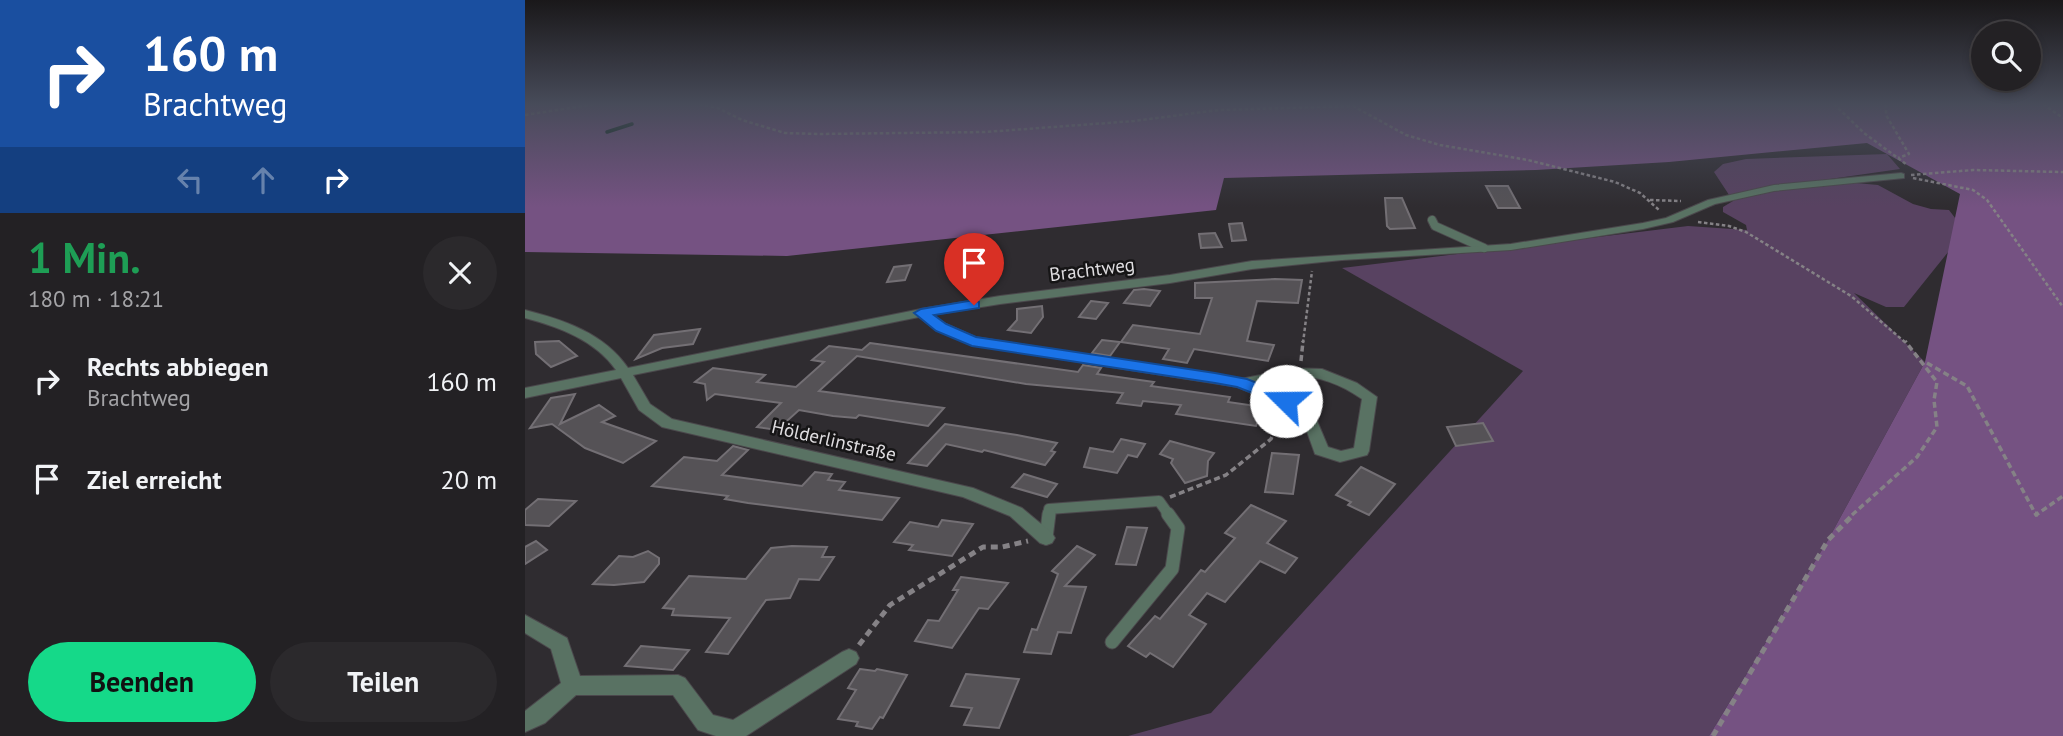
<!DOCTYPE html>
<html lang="de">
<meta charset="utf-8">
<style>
:root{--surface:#232124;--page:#2b292c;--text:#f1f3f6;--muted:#a3a3a6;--line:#403e41;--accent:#15d989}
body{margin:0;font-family:"PT Sans",sans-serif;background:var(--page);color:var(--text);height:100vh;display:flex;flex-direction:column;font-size:26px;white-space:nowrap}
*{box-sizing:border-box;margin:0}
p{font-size:23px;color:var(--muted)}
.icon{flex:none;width:38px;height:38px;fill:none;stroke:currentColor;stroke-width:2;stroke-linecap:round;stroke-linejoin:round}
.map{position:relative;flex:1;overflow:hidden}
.panel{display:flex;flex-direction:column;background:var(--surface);width:525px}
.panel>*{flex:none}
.hud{background:#1a4fa0;color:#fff;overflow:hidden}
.fabs{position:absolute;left:1446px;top:21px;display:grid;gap:14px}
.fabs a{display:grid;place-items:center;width:70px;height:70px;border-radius:50%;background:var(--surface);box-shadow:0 4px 10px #0003,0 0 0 2px var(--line);font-size:35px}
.pin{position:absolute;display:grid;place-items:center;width:60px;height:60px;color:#fff;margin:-72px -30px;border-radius:50% 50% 50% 0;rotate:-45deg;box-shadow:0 0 7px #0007}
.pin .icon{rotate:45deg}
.me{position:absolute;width:77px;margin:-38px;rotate:292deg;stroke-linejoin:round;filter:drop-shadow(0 0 5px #0008)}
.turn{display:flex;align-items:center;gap:24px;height:147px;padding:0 28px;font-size:32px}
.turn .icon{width:91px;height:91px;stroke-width:2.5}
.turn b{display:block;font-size:49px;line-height:60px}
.lanes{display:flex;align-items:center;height:66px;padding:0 28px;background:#0003;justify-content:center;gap:35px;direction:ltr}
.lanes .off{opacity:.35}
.round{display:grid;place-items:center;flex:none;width:74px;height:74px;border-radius:37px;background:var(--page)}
.overview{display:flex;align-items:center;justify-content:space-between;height:119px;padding:0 28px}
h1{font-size:42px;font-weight:700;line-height:52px;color:#1e9e55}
.primary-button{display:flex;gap:14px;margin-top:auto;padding:14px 28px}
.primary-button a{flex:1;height:80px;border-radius:42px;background:var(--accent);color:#111;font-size:28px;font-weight:700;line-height:80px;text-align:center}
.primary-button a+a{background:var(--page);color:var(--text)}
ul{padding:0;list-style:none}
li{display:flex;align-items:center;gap:21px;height:98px;padding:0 28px}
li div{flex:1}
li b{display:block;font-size:26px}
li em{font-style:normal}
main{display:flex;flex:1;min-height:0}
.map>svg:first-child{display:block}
.green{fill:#584261}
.forest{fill:#755282}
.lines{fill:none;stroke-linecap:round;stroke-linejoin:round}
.stream{stroke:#012212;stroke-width:3.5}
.building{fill:#555256;stroke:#736f74;stroke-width:2}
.lane-far2-casing{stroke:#4b484c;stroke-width:10}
.lane-far1-casing{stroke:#4b484c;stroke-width:12}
.lane-casing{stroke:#4b484c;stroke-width:15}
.street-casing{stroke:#4b484c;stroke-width:2}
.path-far2{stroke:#858286;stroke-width:2.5;stroke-dasharray:3.5 2.5;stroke-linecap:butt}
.path-far1{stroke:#858286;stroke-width:3.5;stroke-dasharray:6 3.5;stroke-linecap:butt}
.path{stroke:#858286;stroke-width:5;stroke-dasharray:7 5;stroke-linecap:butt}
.lane-far2{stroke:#597263;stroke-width:8}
.lane-far1{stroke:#597263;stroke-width:10}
.lane{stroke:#597263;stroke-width:13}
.street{fill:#597263;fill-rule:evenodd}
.route{fill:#1a73e8;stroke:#114b97;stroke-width:2}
.labels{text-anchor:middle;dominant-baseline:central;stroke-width:5;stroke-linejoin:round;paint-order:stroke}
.street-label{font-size:19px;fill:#dfdde0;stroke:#161516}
</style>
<main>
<section class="panel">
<div class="hud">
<div class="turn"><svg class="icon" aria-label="right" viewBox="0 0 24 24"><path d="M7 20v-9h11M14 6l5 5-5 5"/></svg><div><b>160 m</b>Brachtweg</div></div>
<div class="lanes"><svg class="icon off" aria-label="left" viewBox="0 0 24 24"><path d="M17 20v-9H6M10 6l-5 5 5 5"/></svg><svg class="icon off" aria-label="ahead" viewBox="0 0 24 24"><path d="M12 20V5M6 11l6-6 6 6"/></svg><svg class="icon" aria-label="right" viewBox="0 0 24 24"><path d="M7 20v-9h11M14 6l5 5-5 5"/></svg></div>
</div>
<div class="overview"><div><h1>1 Min.</h1><p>180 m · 18:21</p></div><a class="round"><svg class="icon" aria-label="close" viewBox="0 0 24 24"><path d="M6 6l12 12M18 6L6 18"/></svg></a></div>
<ul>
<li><svg class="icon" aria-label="right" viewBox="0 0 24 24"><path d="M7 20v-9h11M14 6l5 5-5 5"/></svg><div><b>Rechts abbiegen</b><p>Brachtweg</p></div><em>160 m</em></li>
<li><svg class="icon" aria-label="arrive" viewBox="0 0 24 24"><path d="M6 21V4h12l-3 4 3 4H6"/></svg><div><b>Ziel erreicht</b></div><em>20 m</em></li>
</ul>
<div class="primary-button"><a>Beenden</a><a>Teilen</a></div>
</section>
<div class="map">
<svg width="1538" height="736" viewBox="0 0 1538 736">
<rect width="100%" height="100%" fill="#2f2c30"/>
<!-- green -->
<polygon class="green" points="1362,154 1375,169 1298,180 1353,185 1388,204 1406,209 1424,210 1440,231 1379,307 1361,307 1329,293 1400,362 1303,540 1184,736 603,736 686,713 998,371 817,268 1163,226 1222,230 1221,225 1198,212 1198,207 1208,201 1189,172 1198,164 1221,159"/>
<!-- forest -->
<polygon class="forest" points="0,104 1538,104 1538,736 1184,736 1303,540 1400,362 1435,194 1342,143 1144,162 1011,170 699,178 691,210 262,256 0,252"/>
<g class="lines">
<!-- stream -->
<polyline class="stream" points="82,132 107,124"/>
</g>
<!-- building -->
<g class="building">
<polygon points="961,186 983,186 995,208 973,208"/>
<polygon points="860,198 877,198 890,228 865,229 862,226"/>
<polygon points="717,223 721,240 707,241 704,224"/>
<polygon points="690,233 697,247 676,248 674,234"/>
<polygon points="386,265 380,280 362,282 369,267"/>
<polygon points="750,279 777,280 773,303 732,301 722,341 749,345 743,361 669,349 662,363 638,359 644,349 596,342 608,325 675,334 687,298 670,298 670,283"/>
<polygon points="619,289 635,291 625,306 599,303 609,290"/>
<polygon points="566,301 583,303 571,319 554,317"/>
<polygon points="517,306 518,317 506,333 483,330 492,320 492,309"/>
<polygon points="175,329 168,344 137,348 111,359 129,335"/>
<polygon points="577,340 595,342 585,356 567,353"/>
<polygon points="34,341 52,356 26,367 11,354 10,342"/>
<polygon points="345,343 553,372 558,365 576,368 572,374 629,382 626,386 705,397 703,402 738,407 731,426 651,414 656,405 618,401 616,406 592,403 598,393 501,384 332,356 294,391 419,408 403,426 334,415 331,418 308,416 274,410 252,430 232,427 256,403 190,394 182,400 180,384 170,382 188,368 240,375 232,382 271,387 299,362 287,360 304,346 337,350"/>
<polygon points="50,394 35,424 74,405 90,416 77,422 131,441 98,463 60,448 27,424 5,428 26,398"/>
<polygon points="958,423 968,441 931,446 922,427"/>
<polygon points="420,424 492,435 532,443 526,451 530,452 520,465 459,450 457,452 421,444 402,466 383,463"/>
<polygon points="596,439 620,444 612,457 603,455 592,473 559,467 565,448 588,452"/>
<polygon points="645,441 689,453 683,461 682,476 660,483 646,463 648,459 635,454"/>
<polygon points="208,446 223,450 197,475 277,486 290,472 307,474 303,480 320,482 314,490 374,498 357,520 223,503 200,499 203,496 127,486 159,457 192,461"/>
<polygon points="747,453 774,455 768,494 740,492"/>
<polygon points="836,467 870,484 844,515 823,505 826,502 811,495"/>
<polygon points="499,474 532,484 522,497 487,487"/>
<polygon points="13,499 51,501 24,526 0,525 0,510"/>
<polygon points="726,505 761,521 742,543 772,558 760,573 735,561 700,602 682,593 664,615 681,624 648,667 625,653 621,657 603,646 630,616 635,619 676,570 680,572 710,538 700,533"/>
<polygon points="417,520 448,524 427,556 384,550 388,545 369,542 385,522 413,527"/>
<polygon points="602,527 622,528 611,565 591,564"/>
<polygon points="11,541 22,550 0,564 0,547"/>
<polygon points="267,546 302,547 297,557 309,557 294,580 274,579 265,598 241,600 203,654 181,652 205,618 147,615 149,609 138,608 164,576 221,579 246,548"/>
<polygon points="552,546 570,555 540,586 561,587 546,633 533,632 526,654 499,652 507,629 512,630 533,574 527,571"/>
<polygon points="123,551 134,558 134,564 119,582 89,585 68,584 94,556 108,557"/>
<polygon points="436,577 483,583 463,609 454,608 427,648 390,641 403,620 414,621 433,590 428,590"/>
<polygon points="116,646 164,650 148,670 100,666"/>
<polygon points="335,669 350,671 352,669 382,675 358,718 355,717 347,729 331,726 333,722 313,719 331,690 323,688"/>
<polygon points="441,674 494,679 474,728 439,725 447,708 426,706"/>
</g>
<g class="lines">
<defs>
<polyline id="lane-far2" points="907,220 910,226 959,248"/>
<polyline id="lane-far1" points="523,515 524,509 634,501 644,515"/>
<g id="lane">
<polyline points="521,538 524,514"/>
<polyline points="587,642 647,569 653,528 643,514"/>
</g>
<g id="street">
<path d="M1376,173L1379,174V178L1249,191L1190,204L1148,222L1118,229L986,250L817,260L727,269L645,283L475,304L407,315L421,324L450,337L716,379L768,368L797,369L832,383L852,397L844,451L842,455L815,462L790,454L776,415L713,387L447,345L411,330L394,317L108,375L125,404L147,419L448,488L497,508L527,533L530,538L527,543L521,545L515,543L485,516L438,497L137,427L114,410L96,378L0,398V388L91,370C70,340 34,327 0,318V310C39,320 79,333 103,368L396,309L475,296L645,275L727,261L986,244L1118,223L1141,218L1183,200L1249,185ZM768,376C795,376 815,384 837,399L829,448L816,451L803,447L787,409L730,384Z"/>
<polygon points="0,615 42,638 55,676 153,675 160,678 188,715 208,720 317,652 324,649 331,652 334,658 331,664 221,736 191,736 173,730 148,695 51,695 20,723 0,732 0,711 36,683 26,649 0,633"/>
</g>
</defs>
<!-- lane-far2 casing -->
<use href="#lane-far2" class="lane-far2-casing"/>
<!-- lane-far1 casing -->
<use href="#lane-far1" class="lane-far1-casing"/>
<!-- lane casing -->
<use href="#lane" class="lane-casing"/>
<!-- street casing -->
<use href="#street" class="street-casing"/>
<!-- path-far2 -->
<g class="path-far2">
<polyline points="174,104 193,108 217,120 260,133 293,134 460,132 609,121 693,110 828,106 881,135 915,145 1003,160 1090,182 1115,193 1134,210"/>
<polyline points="1309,104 1339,133 1381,164"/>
<polyline points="1361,104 1361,115 1384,154 1373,158"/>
<polyline points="1518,104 1538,118"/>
<polyline points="0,115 70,104"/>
<polyline points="1386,175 1448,170 1538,172"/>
<polyline points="1388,178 1448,190 1462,200 1538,307"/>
<polyline points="1125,200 1156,201"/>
<polyline points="1173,222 1204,226 1221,232 1326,296 1381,343"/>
<polyline points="778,343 787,271"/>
</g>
<!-- path-far1 -->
<g class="path-far1">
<polyline points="776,361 778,341"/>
<polyline points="1402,363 1442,386 1511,515 1538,496"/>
<polyline points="645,497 701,475 746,439 756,415"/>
<polyline points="1327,515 1392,457 1412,427 1409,400 1412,382 1380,341"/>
</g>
<!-- path -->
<g class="path">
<polyline points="1510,514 1513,514"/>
<polyline points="334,645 365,605 458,547 477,547 503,541"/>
<polyline points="1188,736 1303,540 1329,514"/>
</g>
<!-- lane-far2 -->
<use href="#lane-far2" class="lane-far2"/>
<!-- lane-far1 -->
<use href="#lane-far1" class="lane-far1"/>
<!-- lane -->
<use href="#lane" class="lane"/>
<!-- street -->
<use href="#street" class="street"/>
</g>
<!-- sky -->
<linearGradient id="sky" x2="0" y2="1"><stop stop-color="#1a181a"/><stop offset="0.5" stop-color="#474b59"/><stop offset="1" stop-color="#474b59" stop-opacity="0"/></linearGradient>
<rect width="1538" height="207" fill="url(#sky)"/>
<!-- route -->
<polygon class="route" points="449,300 454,302 454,308 409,315 421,324 451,337 690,373 722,379 767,397 769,401 761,406 712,387 690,383 447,346 411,331 389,313 396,309"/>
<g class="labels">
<!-- street labels -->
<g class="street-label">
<text transform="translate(567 269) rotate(-7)">Brachtweg</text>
<text transform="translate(309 440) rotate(13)">Hölderlinstraße</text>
</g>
</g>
</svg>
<div class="fabs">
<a><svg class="icon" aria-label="search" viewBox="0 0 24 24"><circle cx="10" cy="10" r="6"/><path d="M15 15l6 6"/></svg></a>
</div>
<div class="pin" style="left:449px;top:305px;background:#d93025"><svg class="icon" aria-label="arrive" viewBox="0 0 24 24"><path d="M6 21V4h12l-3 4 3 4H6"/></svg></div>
<svg class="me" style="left:761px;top:401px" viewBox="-20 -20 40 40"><circle r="19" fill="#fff"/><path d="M0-13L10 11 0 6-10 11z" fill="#1a73e8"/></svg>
</div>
</main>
